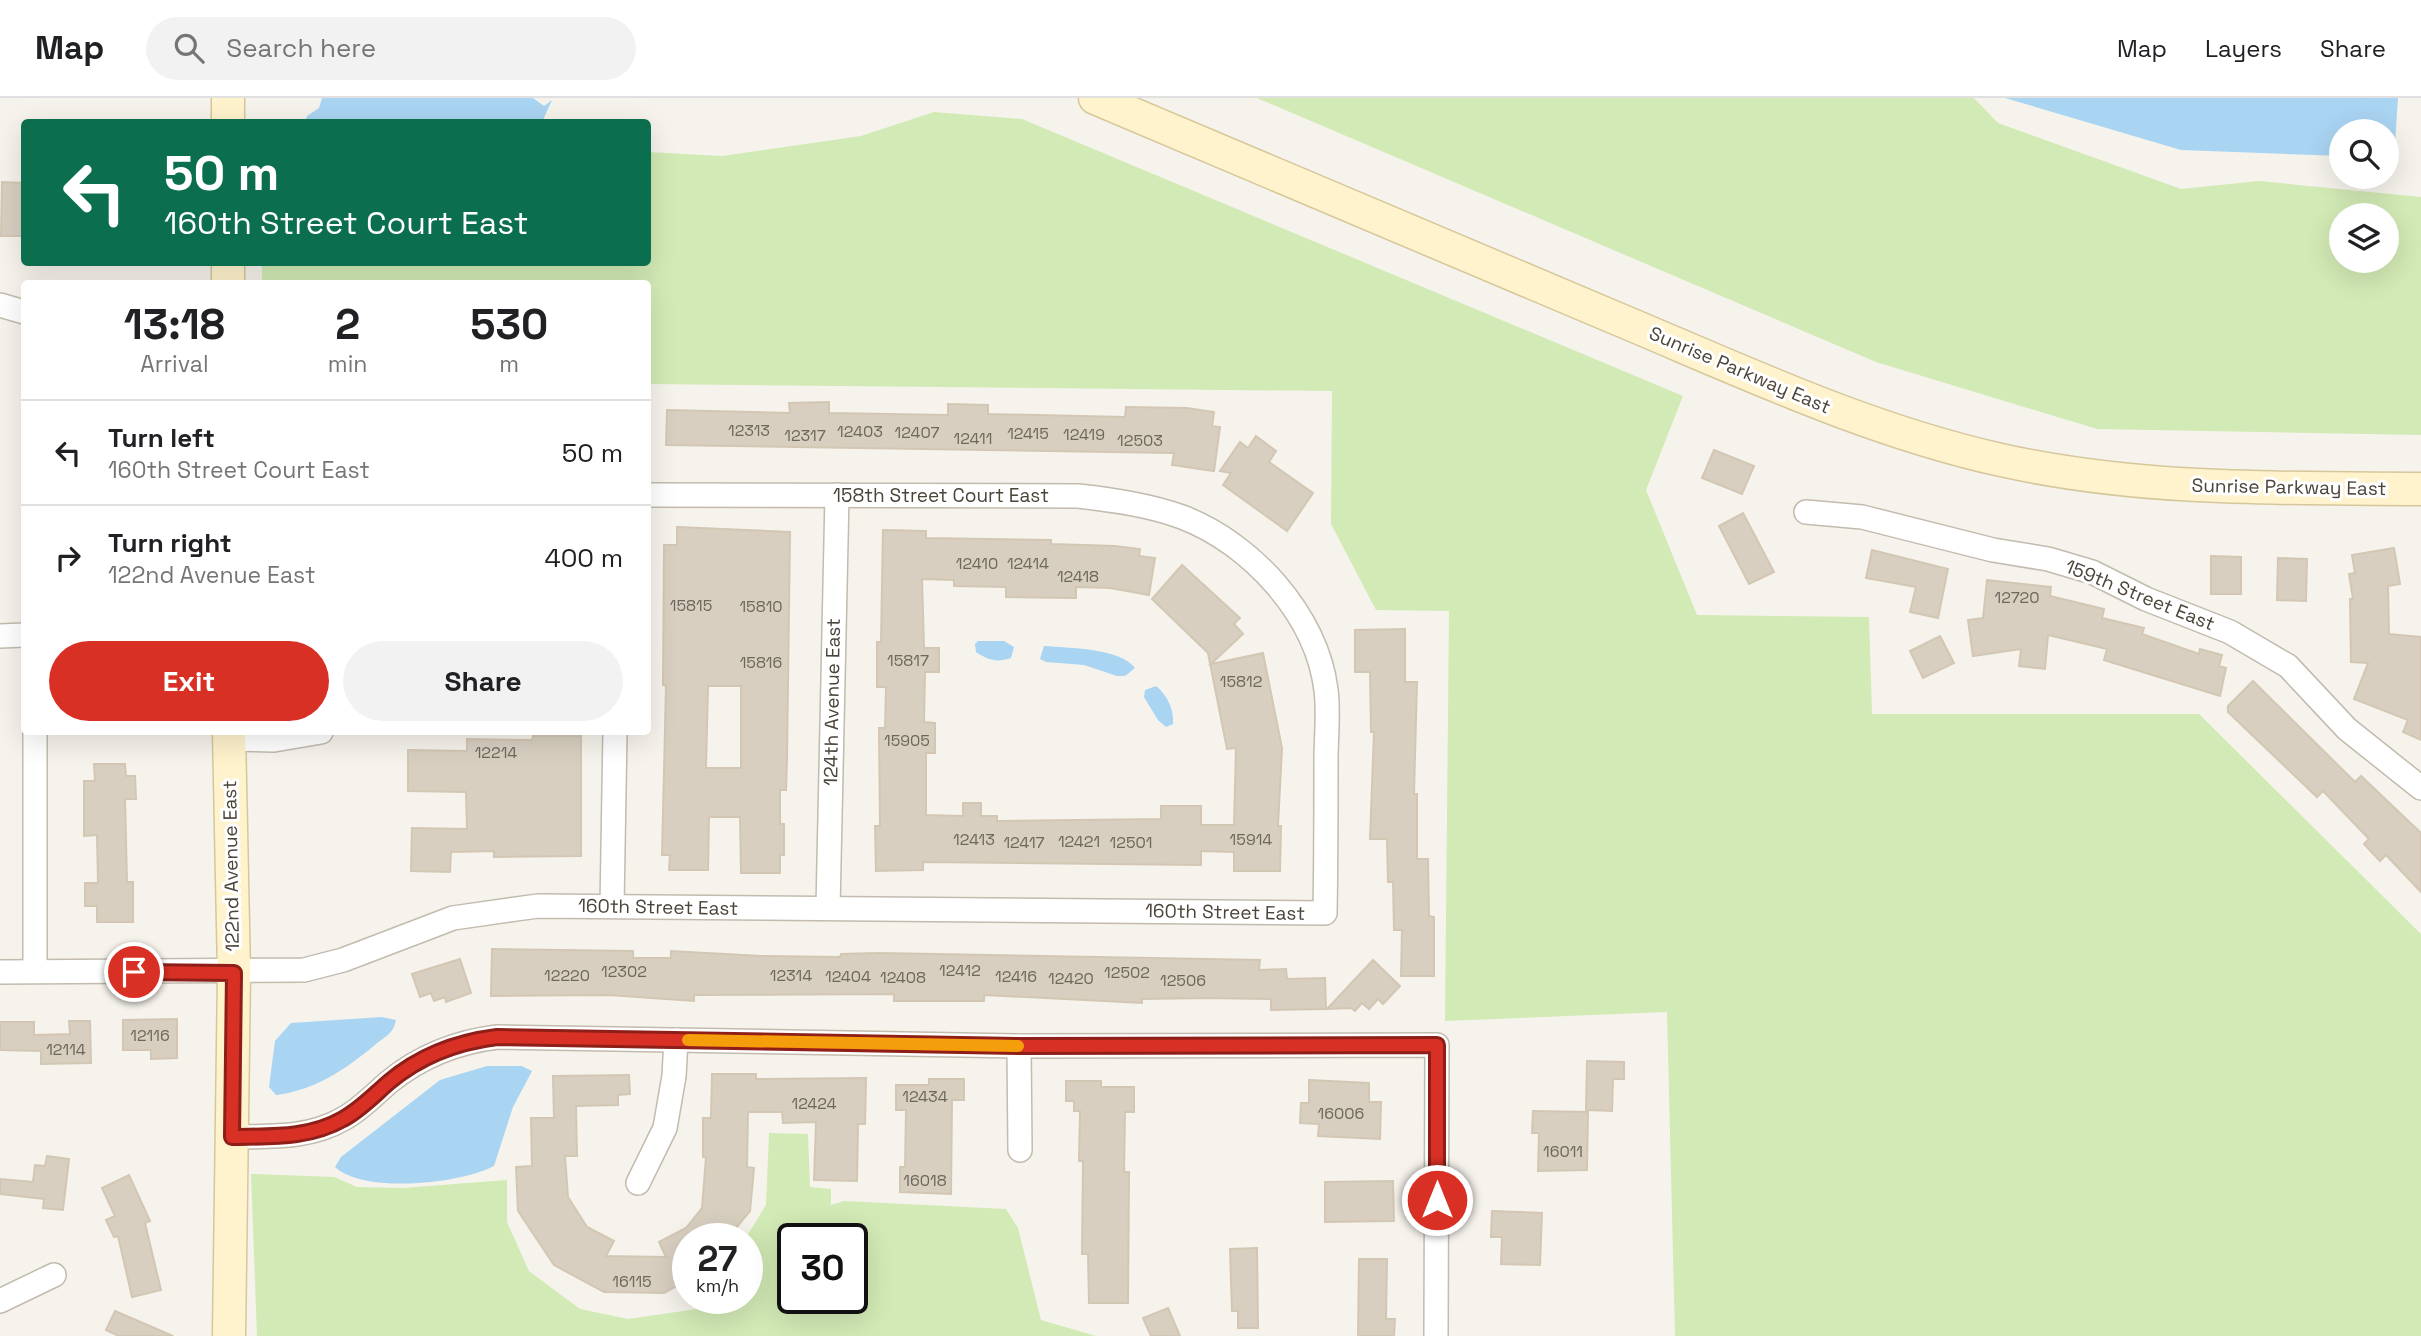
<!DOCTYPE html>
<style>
:root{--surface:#fff;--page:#f2f2f2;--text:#202124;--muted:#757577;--line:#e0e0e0;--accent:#d93025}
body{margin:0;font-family:"Space Grotesk",sans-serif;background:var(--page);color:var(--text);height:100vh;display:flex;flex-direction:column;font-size:26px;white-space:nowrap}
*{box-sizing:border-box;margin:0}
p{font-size:23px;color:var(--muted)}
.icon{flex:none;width:38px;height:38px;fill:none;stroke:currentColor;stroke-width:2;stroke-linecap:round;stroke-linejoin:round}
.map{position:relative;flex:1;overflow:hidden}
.drawer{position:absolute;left:21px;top:182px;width:630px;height:455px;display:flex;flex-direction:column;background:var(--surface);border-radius:7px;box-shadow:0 7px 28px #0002}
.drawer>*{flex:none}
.guide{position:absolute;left:21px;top:21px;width:630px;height:147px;border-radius:7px;box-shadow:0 7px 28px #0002;background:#0b6e4f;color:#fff;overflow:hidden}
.buttons{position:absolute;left:2329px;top:21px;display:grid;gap:14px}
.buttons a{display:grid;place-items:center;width:70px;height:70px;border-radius:50%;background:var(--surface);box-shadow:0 7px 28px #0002;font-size:35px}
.speed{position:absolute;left:672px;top:1125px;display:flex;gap:14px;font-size:35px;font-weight:700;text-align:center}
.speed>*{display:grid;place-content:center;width:91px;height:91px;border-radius:50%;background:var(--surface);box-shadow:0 7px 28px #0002;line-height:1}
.speed small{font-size:18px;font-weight:400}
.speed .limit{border:4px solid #111;border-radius:10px;background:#fff;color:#111}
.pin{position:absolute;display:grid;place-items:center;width:60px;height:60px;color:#fff;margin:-30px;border:4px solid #fff;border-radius:50%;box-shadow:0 2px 7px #0007}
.me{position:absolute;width:77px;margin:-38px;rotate:0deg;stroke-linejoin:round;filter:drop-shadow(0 0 5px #0008)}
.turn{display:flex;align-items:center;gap:24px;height:147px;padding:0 28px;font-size:32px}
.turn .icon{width:91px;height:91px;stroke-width:2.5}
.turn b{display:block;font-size:49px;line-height:60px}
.eta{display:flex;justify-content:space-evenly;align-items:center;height:119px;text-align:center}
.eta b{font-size:42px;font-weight:600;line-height:49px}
.cta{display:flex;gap:14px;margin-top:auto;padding:14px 28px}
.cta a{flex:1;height:80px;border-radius:42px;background:var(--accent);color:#fff;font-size:28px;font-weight:600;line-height:80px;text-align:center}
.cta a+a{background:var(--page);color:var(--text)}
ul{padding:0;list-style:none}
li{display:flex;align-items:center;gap:21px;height:105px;padding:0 28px;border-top:2px solid var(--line)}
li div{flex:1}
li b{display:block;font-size:26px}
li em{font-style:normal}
header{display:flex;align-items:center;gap:42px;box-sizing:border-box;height:98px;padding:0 35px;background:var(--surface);border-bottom:2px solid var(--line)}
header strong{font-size:33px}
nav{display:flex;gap:38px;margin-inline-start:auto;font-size:24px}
.search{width:490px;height:63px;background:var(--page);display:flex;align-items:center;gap:18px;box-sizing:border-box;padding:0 24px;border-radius:38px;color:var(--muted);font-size:26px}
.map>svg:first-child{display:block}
.green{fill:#d2eab5;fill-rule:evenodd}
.water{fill:#a9d4f2}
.building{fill:#d8cfc1;stroke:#d3c7b4;stroke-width:2;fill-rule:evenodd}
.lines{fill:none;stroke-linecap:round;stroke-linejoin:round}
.street-casing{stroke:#c2bbae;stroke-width:26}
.secondary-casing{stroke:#d6c79b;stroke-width:35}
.street{stroke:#fff;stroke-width:23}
.secondary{stroke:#fff3cd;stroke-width:32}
.route-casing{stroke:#8d1f18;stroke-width:18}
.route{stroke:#d93025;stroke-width:12}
.slow{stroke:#f59e0b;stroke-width:12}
.labels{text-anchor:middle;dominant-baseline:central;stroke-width:6;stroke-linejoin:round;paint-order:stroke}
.number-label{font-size:16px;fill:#6e675b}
.street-label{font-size:19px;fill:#4b4439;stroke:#fff}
</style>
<header>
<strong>Map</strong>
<div class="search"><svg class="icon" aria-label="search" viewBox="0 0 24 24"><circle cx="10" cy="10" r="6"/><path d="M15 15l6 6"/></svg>Search here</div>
<nav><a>Map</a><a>Layers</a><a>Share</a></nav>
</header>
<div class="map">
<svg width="2421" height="1238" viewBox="0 0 2421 1238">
<rect width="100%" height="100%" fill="#f6f3ec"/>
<!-- green -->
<g class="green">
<path d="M1257,0H1974L1998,25L2181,91L2259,83L2421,99V337L2097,331L1876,264ZM2342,117H2387V163H2342Z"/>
<polygon points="934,14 1022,21 1683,298 1646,392 1697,517 1869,519 1872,616 2199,616 2421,836 2421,1238 1675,1238 1667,914 1445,923 1449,513 1376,512 1331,426 1332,293 648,286 648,186 262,185 262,165 648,164 648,54 722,58 861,38"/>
<path d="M769,1035L808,1036L810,1089L831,1091V1107L844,1103L1006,1111L1018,1130L1041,1222L1096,1238H257L251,1076L334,1079L357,1089L403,1090L507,1082V1124L529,1173L580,1211L628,1221L697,1211L716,1201L747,1200L745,1141L766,1107ZM793,1141H852V1200H793Z"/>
</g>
<!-- water -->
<g class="water">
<polygon points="322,0 533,0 544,8 552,2 542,24 305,24 307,18 319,10"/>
<polygon points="2005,0 2398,0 2394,60 2387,60 2387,33 2342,33 2341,58 2181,52"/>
<path d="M978,543H1004L1014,549L1011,560C997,565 988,562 976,554L975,546Z"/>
<path d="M1044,548C1068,550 1121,550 1135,570L1125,578H1117L1084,567L1046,564L1040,561Z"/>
<path d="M1156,588C1167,597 1174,611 1173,626L1166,629L1158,622L1144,599L1145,592Z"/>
<path d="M382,919L396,922C393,936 387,937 376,946C346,971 316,992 276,997L269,989L275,943L291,925Z"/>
<path d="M487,968H522L532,973L513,1009L494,1068C460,1086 364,1096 335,1069L341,1059L440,982Z"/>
</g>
<!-- building -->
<g class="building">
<polygon points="2,84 24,85 24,138 1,138"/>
<polygon points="829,304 829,315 948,317 948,306 988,307 988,316 1125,319 1126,309 1187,310 1214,314 1212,328 1220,329 1214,373 1172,367 1174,355 666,347 667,312 790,315 789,305"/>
<polygon points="1256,338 1276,353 1269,364 1313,395 1287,433 1223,387 1231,375 1220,373 1240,344 1248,350"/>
<polygon points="1714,352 1754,368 1742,396 1702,380"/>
<polygon points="1743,415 1774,474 1749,486 1719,428"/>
<path d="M677,429L790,434L787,660L786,692H780V726H784V757H780V775H741L740,719H709L708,772H669L670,757H662L666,588L663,587L664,447H677ZM708,588H741V670H706Z"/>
<polygon points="883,432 926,433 926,440 1051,442 1051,446 1115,448 1140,451 1139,458 1155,460 1149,497 1110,490 1076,489 1076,500 1006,499 1006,489 954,488 954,482 922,481 924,550 939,550 939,574 925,574 924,624 935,625 935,655 926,655 926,717 963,718 963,705 981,705 981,718 997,718 997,723 1161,721 1161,708 1201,708 1201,727 1234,727 1236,650 1227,651 1208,555 1152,501 1182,467 1240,520 1234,526 1243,536 1211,566 1263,555 1282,650 1278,728 1281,728 1280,773 1234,773 1234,754 1201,753 1201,767 923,764 923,772 876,773 875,728 880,728 879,630 885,630 886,589 877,589 877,544 881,544"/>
<polygon points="2394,450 2400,486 2388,488 2389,536 2421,539 2421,642 2403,634 2408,622 2354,601 2368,565 2351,564 2350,501 2353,501 2349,476 2355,475 2352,457"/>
<polygon points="1872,452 1948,471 1938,520 1910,514 1916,489 1866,480"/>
<polygon points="2211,458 2241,459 2241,496 2211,496"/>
<polygon points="2278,460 2307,461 2306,503 2277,502"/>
<polygon points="1987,482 2051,489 2050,498 2104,511 2102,520 2144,530 2142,536 2199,556 2200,551 2222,557 2219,568 2226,570 2220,598 2104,562 2107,551 2048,537 2045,571 2019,568 2021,551 1973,558 1968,522 1983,520"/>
<polygon points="1405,531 1405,584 1417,584 1414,696 1417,696 1417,761 1428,761 1429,818 1434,819 1434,878 1401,878 1402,832 1394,832 1393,784 1388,784 1387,741 1370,741 1374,634 1371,634 1370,574 1355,574 1355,532"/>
<polygon points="1940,538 1954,565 1923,580 1910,553"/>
<polygon points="2253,583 2355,684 2361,678 2421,735 2421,794 2386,757 2380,763 2364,746 2369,741 2323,693 2317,699 2228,614 2228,608"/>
<polygon points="533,638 581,638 581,758 494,759 494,753 451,754 450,774 411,773 412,730 467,731 466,694 408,693 408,652 467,653 467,641 532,642"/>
<polygon points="94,666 125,666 126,678 135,678 136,701 125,701 127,784 133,784 133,824 97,824 97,808 85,808 85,785 98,785 97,737 84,738 84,683 95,683"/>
<polygon points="492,851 633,853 633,860 671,860 671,853 761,858 840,859 841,856 879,855 1260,862 1259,872 1286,871 1287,881 1325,880 1326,911 1271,912 1271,901 1208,900 1142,901 1142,905 984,897 984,903 894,903 894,896 694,897 694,903 608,897 491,898"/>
<polygon points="460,861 471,895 446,904 445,899 434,903 431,895 420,899 412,876"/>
<polygon points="1373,862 1400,888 1383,906 1378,901 1369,911 1362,905 1355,913 1351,910 1327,911"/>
<polygon points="177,921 177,960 151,961 151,952 123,952 123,922"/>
<polygon points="69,923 90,923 91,965 41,966 41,953 0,952 0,924 34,924 34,937 70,936"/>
<polygon points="1587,963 1624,964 1624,981 1613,981 1612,1013 1586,1012"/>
<polygon points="712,976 756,976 756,981 866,980 865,1026 858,1026 857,1083 814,1082 816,1024 783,1025 782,1014 748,1014 747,1069 754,1070 750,1113 727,1141 688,1141 688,1182 664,1195 604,1194 554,1167 518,1113 516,1069 532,1068 531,1020 554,1020 553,978 629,977 630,996 618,997 618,1007 576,1008 577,1058 565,1058 568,1099 587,1129 614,1143 606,1158 666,1159 659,1144 686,1130 702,1110 706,1059 703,1059 703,1020 711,1020"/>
<polygon points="929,981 964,981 964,1002 952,1002 951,1096 900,1094 900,1069 905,1069 906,1012 896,1012 896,987 929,987"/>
<polygon points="1309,982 1369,985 1369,1004 1381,1004 1380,1041 1318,1038 1319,1026 1300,1025 1301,1005 1309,1005"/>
<polygon points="1066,983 1101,983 1101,989 1134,989 1134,1014 1125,1014 1124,1074 1129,1074 1128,1205 1089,1205 1088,1156 1082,1156 1083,1063 1079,1063 1080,1013 1074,1013 1074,1003 1066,1003"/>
<polygon points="1533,1013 1588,1014 1587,1072 1538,1073 1539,1035 1532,1035"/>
<polygon points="47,1058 69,1061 63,1112 43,1110 44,1101 0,1096 0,1081 33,1084 35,1067 45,1068"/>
<polygon points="129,1077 150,1123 145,1125 161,1192 132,1199 118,1138 114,1139 106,1122 115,1118 102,1090"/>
<polygon points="1393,1083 1394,1123 1325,1124 1325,1084"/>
<polygon points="1492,1113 1542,1115 1540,1167 1501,1166 1502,1139 1491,1139"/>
<polygon points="1257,1150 1258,1230 1238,1230 1238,1213 1232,1213 1230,1151"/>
<polygon points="1359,1161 1387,1161 1386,1221 1395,1221 1394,1238 1358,1238"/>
<polygon points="1168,1210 1180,1238 1151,1238 1143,1220"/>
<polygon points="115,1213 173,1238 119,1238 106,1232"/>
</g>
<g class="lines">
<defs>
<g id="street">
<polyline points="0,207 24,214"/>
<polyline points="1806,414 1862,419 1993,452 2048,461 2092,474 2146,501 2230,534 2288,568 2347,631 2421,690"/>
<polyline points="0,538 24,537"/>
<polyline points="35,634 35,873"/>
<polyline points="229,641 274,642 321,634"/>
<polyline points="612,808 615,634"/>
<polyline points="828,810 837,397"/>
<path d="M0,874L304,872L343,862L453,820L538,808L1325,815C1326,764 1326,713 1326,661C1326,639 1329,614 1326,592C1317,517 1251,445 1182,419C1149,407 1113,402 1078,398L648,397"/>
<polyline points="1019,948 1020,1052"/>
<path d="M232,1039C270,1038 308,1041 343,1021C360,1012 374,997 389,984C421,958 456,944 497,939L1019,948L1437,947L1436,1238"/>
<polyline points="638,1085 665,1030 674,978 676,942"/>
<polyline points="0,1203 54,1177"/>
</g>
<g id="secondary">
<polyline points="228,0 228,24"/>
<path d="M1095,0C1268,73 1441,146 1613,219C1740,272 1866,332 2001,362C2140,393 2280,390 2421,391"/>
<polyline points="228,164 228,186"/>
<polyline points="229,1238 234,875 229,634"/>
</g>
</defs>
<!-- street casing -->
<use href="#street" class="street-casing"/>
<!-- secondary casing -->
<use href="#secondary" class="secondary-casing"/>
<!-- street -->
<use href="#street" class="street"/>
<!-- secondary -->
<use href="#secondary" class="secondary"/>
</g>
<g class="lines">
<defs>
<path id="route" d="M134,874L234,875L232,1039C269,1038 308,1041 343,1021C360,1012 374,997 389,984C421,957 457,944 497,939L1019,948L1437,947V1102"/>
</defs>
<!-- route casing -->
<use href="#route" class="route-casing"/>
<!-- route -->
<use href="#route" class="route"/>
<!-- slow -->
<polyline class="slow" points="688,942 1018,948"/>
</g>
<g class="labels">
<!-- number labels -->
<g class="number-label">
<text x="749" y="332">12313</text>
<text x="860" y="333">12403</text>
<text x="917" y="334">12407</text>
<text x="1028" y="335">12415</text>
<text x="1084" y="336">12419</text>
<text x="805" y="337">12317</text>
<text x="973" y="340">12411</text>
<text x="1140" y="342">12503</text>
<text x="977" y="465">12410</text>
<text x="1028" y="465">12414</text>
<text x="1078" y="478">12418</text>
<text x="2017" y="499">12720</text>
<text x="691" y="507">15815</text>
<text x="761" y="508">15810</text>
<text x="908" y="562">15817</text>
<text x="761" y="564">15816</text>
<text x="1241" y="583">15812</text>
<text x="907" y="642">15905</text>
<text x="496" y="654">12214</text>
<text x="974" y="741">12413</text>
<text x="1251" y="741">15914</text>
<text x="1079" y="743">12421</text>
<text x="1024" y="744">12417</text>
<text x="1131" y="744">12501</text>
<text x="960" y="872">12412</text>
<text x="624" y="873">12302</text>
<text x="1127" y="874">12502</text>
<text x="567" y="877">12220</text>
<text x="791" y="877">12314</text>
<text x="848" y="878">12404</text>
<text x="1016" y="878">12416</text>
<text x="903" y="879">12408</text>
<text x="1071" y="880">12420</text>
<text x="1183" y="882">12506</text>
<text x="150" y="937">12116</text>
<text x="66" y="951">12114</text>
<text x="925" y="998">12434</text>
<text x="814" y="1005">12424</text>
<text x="1341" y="1015">16006</text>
<text x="1563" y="1053">16011</text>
<text x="925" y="1082">16018</text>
<text x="632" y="1183">16115</text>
</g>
<!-- street labels -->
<g class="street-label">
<text transform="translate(1740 272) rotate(23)">Sunrise Parkway East</text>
<text transform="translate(2289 389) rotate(1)">Sunrise Parkway East</text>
<text x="941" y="397">158th Street Court East</text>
<text transform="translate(2140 497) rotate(22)">159th Street East</text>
<text transform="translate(832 604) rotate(-89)">124th Avenue East</text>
<text transform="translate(231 768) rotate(-91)">122nd Avenue East</text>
<text transform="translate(658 809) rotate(1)">160th Street East</text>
<text transform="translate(1225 814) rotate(1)">160th Street East</text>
</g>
</g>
</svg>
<div class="buttons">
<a><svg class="icon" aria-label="search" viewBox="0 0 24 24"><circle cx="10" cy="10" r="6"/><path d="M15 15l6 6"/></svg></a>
<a><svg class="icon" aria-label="layers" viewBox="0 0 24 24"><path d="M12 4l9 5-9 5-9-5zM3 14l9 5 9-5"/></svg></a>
</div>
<div class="speed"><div>27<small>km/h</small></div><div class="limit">30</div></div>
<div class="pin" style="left:134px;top:874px;background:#d93025"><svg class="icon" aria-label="arrive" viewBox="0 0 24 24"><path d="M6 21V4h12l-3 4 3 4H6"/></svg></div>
<svg class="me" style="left:1437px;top:1102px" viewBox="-20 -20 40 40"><circle r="17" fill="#d93025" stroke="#fff" stroke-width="3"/><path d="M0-11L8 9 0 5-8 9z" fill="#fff"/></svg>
<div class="guide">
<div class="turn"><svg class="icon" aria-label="left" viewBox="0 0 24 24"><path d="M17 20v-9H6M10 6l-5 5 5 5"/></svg><div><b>50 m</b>160th Street Court East</div></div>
</div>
<section class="drawer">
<div class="eta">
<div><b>13:18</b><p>Arrival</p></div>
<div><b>2</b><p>min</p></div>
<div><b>530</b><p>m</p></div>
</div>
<ul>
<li><svg class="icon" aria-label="left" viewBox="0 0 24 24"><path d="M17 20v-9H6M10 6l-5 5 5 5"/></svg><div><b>Turn left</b><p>160th Street Court East</p></div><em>50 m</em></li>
<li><svg class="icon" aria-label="right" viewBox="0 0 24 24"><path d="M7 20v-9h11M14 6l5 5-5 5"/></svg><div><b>Turn right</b><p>122nd Avenue East</p></div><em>400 m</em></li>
</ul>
<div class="cta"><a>Exit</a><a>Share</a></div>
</section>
</div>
